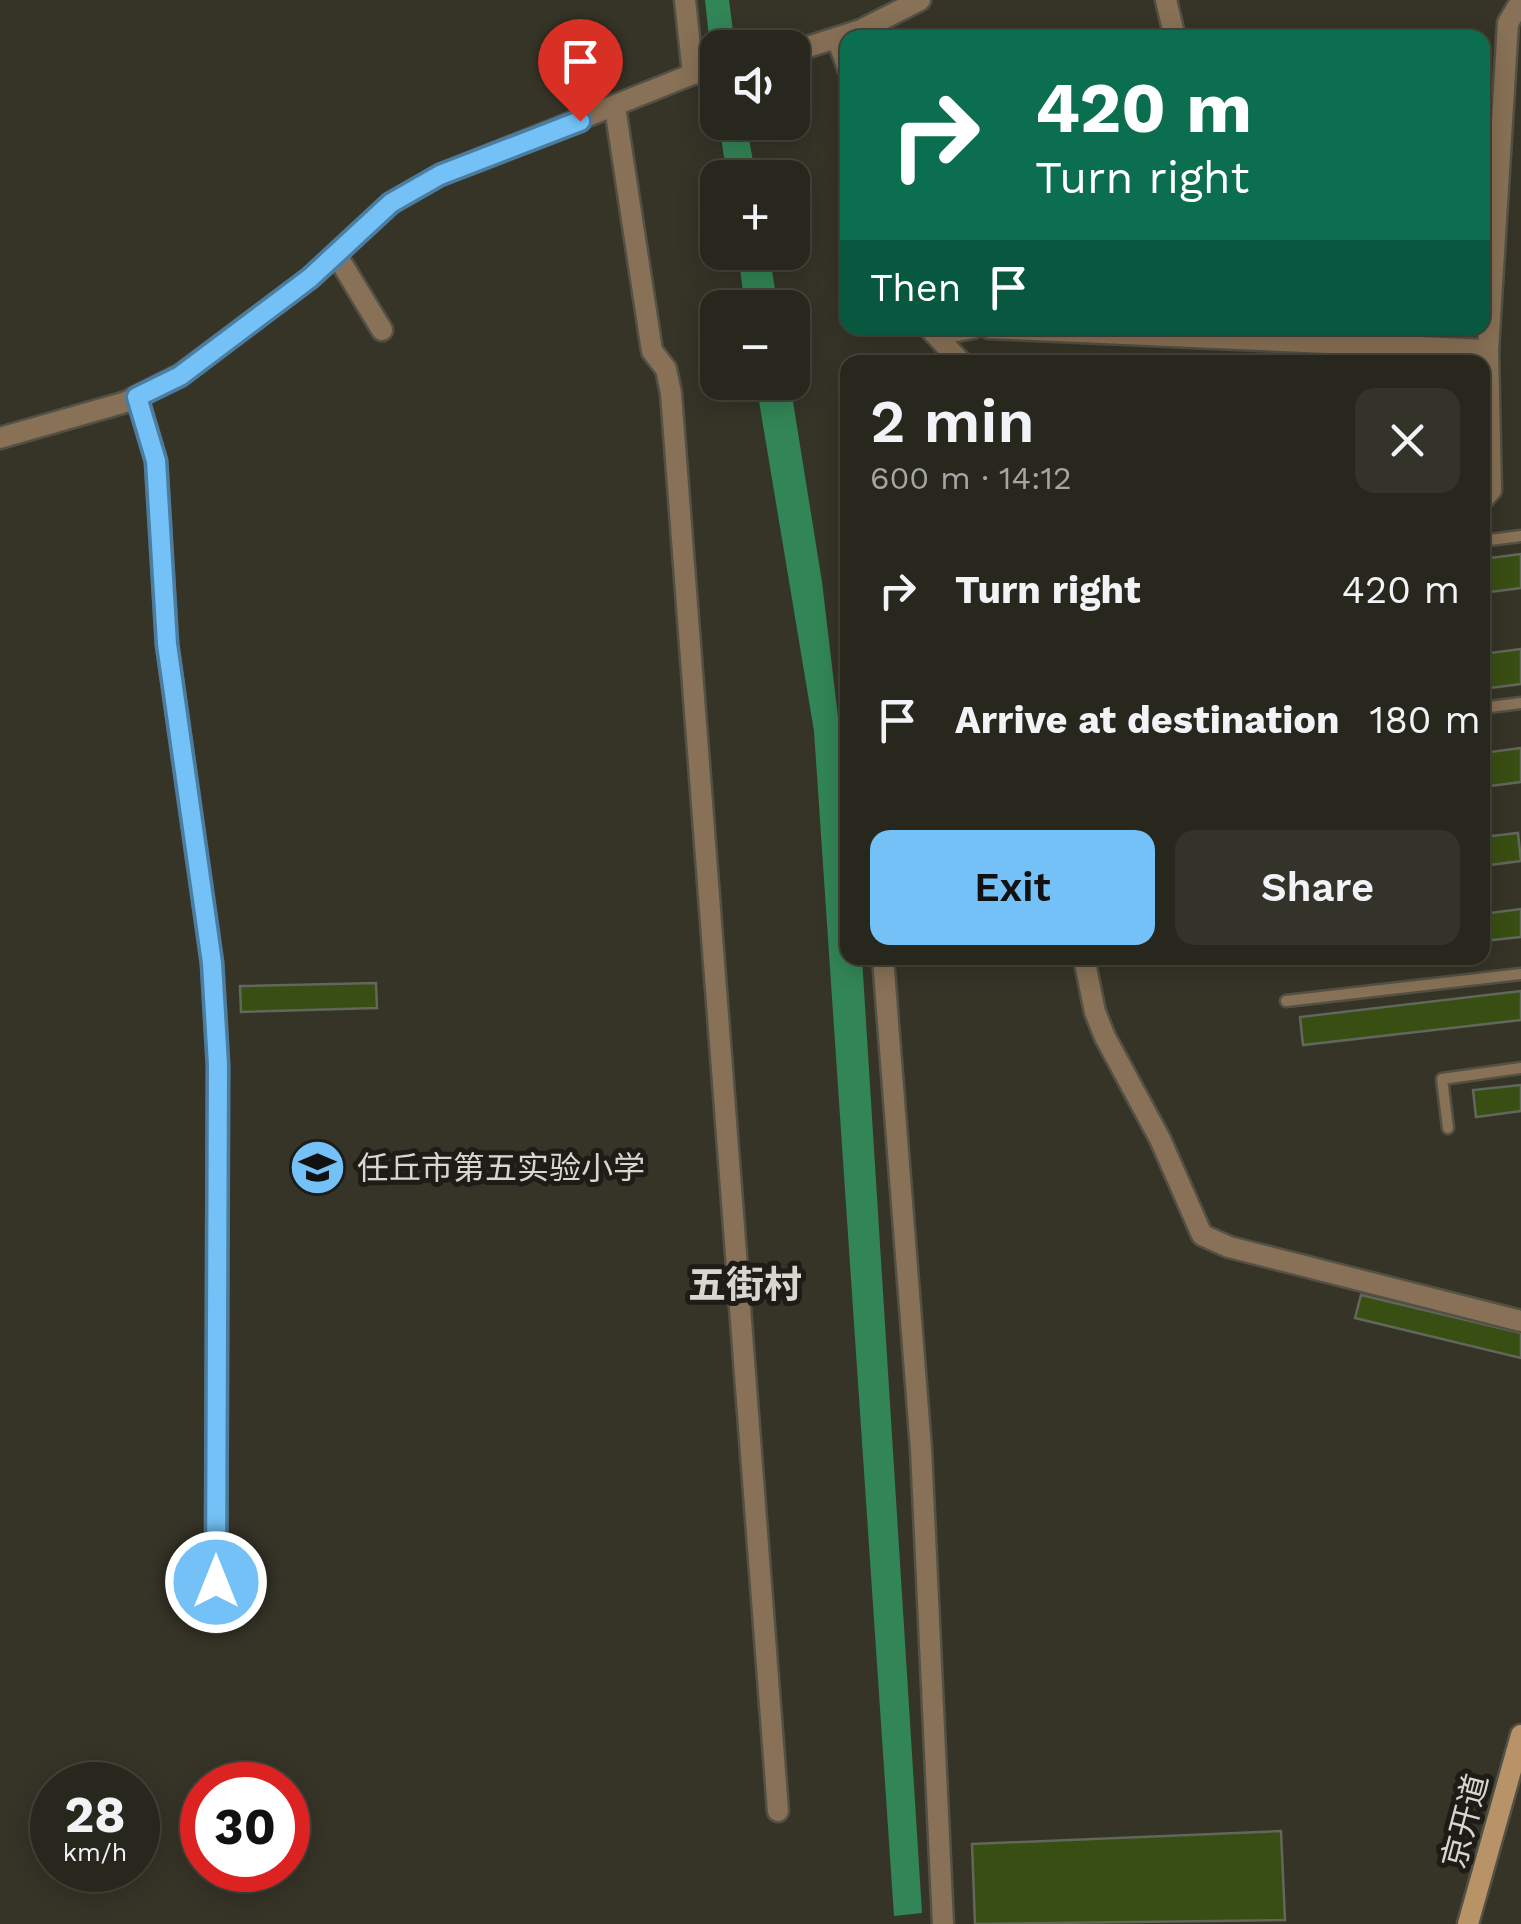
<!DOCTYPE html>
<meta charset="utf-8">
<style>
:root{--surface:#28271d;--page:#34332a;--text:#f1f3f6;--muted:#a5a5a4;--line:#44443b;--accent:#73c1f6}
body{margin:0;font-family:"Work Sans","Noto Sans SC",sans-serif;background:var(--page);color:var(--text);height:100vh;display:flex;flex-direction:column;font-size:38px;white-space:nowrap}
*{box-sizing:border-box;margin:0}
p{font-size:32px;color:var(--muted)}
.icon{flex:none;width:55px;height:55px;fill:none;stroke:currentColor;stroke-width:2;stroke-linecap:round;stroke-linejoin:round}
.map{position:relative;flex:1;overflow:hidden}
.sheet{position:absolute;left:840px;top:355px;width:650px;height:610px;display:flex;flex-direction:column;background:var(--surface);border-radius:20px;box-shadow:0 5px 25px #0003,0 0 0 2px var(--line)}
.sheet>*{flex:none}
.hud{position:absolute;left:840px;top:30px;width:650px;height:305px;border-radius:20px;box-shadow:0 5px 25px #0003,0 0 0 2px var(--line);background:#0b6e4f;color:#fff;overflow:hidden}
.fabs{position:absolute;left:700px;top:30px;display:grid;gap:20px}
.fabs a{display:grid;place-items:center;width:110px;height:110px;border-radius:20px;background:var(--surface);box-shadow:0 5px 25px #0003,0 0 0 2px var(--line);font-size:50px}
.speed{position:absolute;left:30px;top:1762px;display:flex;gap:20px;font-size:50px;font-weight:700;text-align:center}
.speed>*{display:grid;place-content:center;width:130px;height:130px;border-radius:50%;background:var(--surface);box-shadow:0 5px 25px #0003,0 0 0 2px var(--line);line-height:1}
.speed small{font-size:25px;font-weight:400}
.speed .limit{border:15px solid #d22;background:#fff;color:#111}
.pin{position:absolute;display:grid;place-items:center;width:85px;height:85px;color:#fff;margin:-102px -42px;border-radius:50% 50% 50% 0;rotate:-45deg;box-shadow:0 0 10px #0007}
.pin .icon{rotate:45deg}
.me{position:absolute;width:110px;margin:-55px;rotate:0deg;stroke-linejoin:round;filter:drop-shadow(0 0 8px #0008)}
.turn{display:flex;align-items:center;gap:35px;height:210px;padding:0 30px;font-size:45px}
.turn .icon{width:130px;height:130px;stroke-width:2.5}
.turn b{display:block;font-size:70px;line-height:85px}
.then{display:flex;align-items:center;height:95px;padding:0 30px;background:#0003;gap:20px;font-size:38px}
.round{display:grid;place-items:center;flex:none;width:105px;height:105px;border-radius:20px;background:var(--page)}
.summary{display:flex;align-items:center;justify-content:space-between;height:170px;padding:0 30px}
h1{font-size:60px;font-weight:600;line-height:75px}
.button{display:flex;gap:20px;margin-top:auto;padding:20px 30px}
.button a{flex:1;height:115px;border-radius:20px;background:var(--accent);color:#111;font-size:40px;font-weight:600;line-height:115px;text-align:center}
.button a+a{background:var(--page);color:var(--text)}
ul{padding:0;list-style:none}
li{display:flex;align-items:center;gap:30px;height:130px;padding:0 30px}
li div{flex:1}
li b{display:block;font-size:38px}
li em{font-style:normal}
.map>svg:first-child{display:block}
.water{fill:#328556}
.building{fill:#394e13;stroke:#61675a;stroke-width:2.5}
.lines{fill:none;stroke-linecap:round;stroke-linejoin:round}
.service-casing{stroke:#535145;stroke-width:15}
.minor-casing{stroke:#535145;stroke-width:25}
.secondary-casing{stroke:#535145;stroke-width:25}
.service{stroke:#887156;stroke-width:10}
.minor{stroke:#887156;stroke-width:20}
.secondary{stroke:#b89367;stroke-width:20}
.route-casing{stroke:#4b7da0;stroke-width:25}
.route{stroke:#73c1f6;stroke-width:18}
.labels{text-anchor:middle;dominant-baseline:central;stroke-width:10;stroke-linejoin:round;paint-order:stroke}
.poi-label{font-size:32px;fill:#d8d6cf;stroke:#1d1c16;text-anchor:start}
.street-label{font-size:32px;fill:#d8d6cf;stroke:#1d1c16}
.quarter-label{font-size:38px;font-weight:bold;fill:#d8d6cf;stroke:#1d1c16}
</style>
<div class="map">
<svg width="1521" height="1924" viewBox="0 0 1521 1924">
<rect width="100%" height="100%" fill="#363427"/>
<!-- water -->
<g class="water">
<polygon points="705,0 729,0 735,47 718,48 717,112"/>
<polygon points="719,123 746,123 756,177 727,177"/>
<polygon points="738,253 769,253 778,307 745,307"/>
<polygon points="756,383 790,383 822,582 847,793 848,958 862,958 922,1913 894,1916 814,731"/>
</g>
<!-- building -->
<g class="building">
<polygon points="1521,554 1521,588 1482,593 1482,559"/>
<polygon points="1521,649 1521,684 1482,689 1482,654"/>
<polygon points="1521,748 1521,782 1482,787 1482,753"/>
<polygon points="1518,833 1521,861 1482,866 1482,837"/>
<polygon points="1521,909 1521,937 1482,941 1482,914"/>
<polygon points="1275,958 1342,958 1276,965"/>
<polygon points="376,983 377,1008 241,1012 240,986"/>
<polygon points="1521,991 1521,1020 1303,1045 1300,1017"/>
<polygon points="1521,1085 1521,1111 1476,1117 1473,1090"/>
<polygon points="1361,1295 1521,1333 1521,1358 1355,1318"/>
<polygon points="1281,1831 1285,1920 975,1924 972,1844"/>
</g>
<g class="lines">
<defs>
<g id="service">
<polyline points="1482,541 1521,536"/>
<polyline points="1482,708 1521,703"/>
<polyline points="1286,1001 1521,974"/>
<polyline points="1448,1128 1442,1079 1521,1068"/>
</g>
<g id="minor">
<polyline points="685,0 693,74"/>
<polyline points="1166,0 1175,38"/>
<polyline points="837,39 848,68"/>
<polyline points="792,52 861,30 920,0"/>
<polyline points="615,107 652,351 666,369 671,393 778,1811"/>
<polyline points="336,254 382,330"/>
<polyline points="929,328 961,362"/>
<polyline points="989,328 1488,350"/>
<polyline points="936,335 973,328"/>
<polyline points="137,397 156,461 167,645 212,963 218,1065 216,1622"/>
<polyline points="0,438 126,402 180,375 310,278 391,203 440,175 693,74 718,69"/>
<polyline points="1482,500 1491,490 1488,350 1508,23 1521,1"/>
<polyline points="883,958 921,1449 943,1924"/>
<polyline points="1084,958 1095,1012 1105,1037 1160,1139 1202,1235 1229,1247 1521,1321"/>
</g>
<polyline id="secondary" points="1468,1924 1521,1735"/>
</defs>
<!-- service casing -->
<use href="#service" class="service-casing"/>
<!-- minor casing -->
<use href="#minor" class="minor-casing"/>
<!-- secondary casing -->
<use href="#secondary" class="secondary-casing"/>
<!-- service -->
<use href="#service" class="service"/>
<!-- minor -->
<use href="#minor" class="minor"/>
<!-- secondary -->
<use href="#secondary" class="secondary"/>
</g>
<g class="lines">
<defs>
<polyline id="route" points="216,1582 218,1065 212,963 167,644 156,461 137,397 180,376 310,278 391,203 440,175 580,121"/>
</defs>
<!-- route casing -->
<use href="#route" class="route-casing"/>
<!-- route -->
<use href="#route" class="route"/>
</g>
<!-- icons -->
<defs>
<symbol id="school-disc" viewBox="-11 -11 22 22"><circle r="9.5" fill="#73c1f6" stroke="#1d1c16"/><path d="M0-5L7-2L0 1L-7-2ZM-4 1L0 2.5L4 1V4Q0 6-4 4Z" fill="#111"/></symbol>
</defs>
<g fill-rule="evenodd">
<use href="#school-disc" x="286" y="1136" width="63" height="63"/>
</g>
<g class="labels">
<!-- poi labels -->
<g class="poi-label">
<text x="357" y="1168">任丘市第五实验小学</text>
</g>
<!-- street labels -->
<g class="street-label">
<text transform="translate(1465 1821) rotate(-75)">京开道</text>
</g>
<!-- quarter labels -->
<g class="quarter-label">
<text x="745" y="1285">五街村</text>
</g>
</g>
</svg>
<div class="fabs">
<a><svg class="icon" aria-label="sound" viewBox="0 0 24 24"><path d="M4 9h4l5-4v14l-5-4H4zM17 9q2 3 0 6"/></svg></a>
<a>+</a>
<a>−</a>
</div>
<div class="speed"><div>28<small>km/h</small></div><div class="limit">30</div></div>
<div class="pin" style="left:580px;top:121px;background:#d93025"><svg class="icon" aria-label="arrive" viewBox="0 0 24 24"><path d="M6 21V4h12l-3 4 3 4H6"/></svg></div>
<svg class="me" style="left:216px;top:1582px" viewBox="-20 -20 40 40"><circle r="17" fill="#73c1f6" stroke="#fff" stroke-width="3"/><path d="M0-11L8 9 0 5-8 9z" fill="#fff"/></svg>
<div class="hud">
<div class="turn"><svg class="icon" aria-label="right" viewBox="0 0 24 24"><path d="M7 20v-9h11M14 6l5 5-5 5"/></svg><div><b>420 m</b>Turn right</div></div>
<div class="then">Then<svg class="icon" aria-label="arrive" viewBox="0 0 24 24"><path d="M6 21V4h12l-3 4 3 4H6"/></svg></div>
</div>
<section class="sheet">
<div class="summary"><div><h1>2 min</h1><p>600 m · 14:12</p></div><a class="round"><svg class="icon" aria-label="close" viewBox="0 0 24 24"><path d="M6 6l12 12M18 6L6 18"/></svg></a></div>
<ul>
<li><svg class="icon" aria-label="right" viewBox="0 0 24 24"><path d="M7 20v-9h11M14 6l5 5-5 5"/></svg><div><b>Turn right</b></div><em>420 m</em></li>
<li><svg class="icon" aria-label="arrive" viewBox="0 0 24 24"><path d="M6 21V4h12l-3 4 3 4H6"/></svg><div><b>Arrive at destination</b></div><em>180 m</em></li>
</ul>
<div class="button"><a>Exit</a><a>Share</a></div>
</section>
</div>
